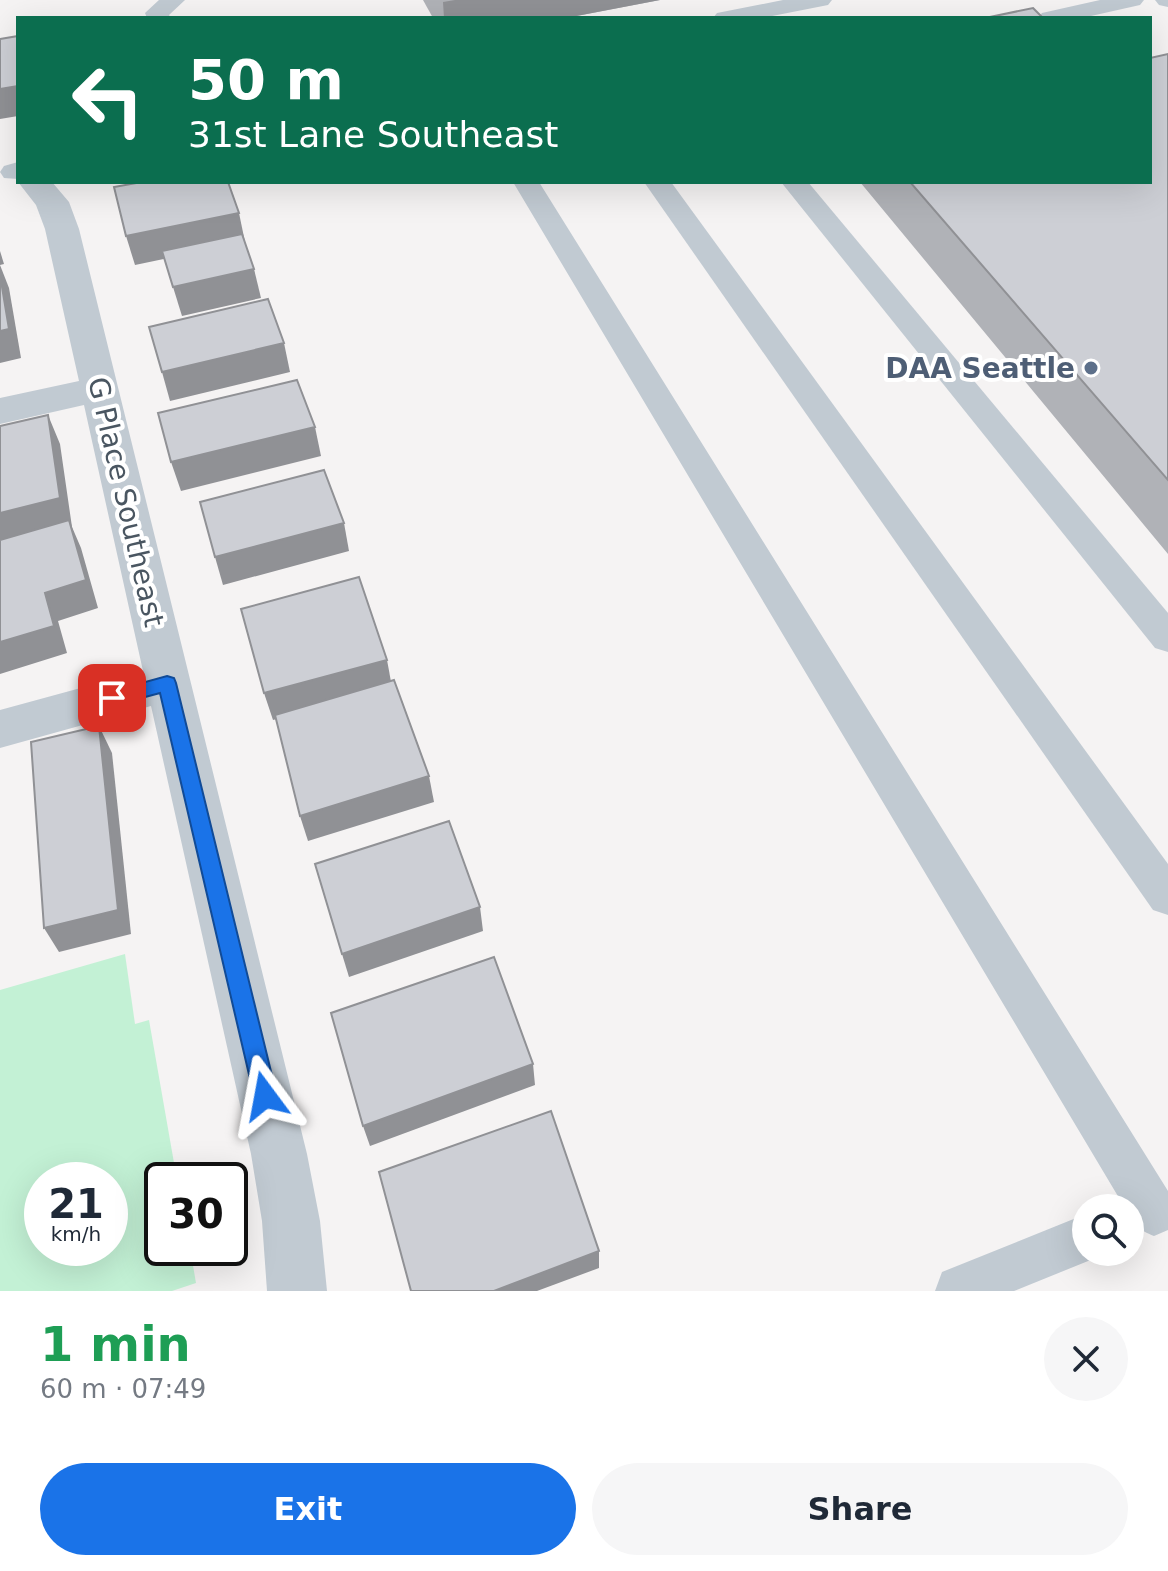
<!DOCTYPE html>
<meta charset="utf-8">
<style>
:root{--surface:#fff;--page:#f6f6f7;--text:#1f2937;--muted:#747a83;--accent:#1a73e8}
body{margin:0;font-family:"DejaVu Sans",sans-serif;background:var(--page);color:var(--text);height:100vh;display:flex;flex-direction:column;font-size:30px;white-space:nowrap}
*{box-sizing:border-box;margin:0}
p{font-size:26px;color:var(--muted)}
.icon{flex:none;width:44px;height:44px;fill:none;stroke:currentColor;stroke-width:2;stroke-linecap:round;stroke-linejoin:round}
.map{position:relative;height:1291px;overflow:hidden}
.details{display:flex;flex-direction:column;background:var(--surface);flex:1}
.details>*{flex:none}
.guide{position:absolute;left:16px;top:16px;width:1136px;height:168px;border-radius:0px;box-shadow:0 8px 32px #0002;background:#0b6e4f;color:#fff;overflow:hidden}
.buttons{position:absolute;left:1072px;top:1194px;display:grid;gap:16px}
.buttons a{display:grid;place-items:center;width:72px;height:72px;border-radius:50%;background:var(--surface);box-shadow:0 8px 32px #0002;font-size:40px}
.speed{position:absolute;left:24px;top:1162px;display:flex;gap:16px;font-size:40px;font-weight:700;text-align:center}
.speed>*{display:grid;place-content:center;width:104px;height:104px;border-radius:50%;background:var(--surface);box-shadow:0 8px 32px #0002;line-height:1}
.speed small{font-size:20px;font-weight:400}
.speed .limit{border:4px solid #111;border-radius:12px;background:#fff;color:#111}
.pin{position:absolute;display:grid;place-items:center;width:68px;height:68px;color:#fff;margin:-34px;border-radius:16px;box-shadow:0 4px 12px #0006}
.me{position:absolute;width:88px;margin:-44px;rotate:347deg;stroke-linejoin:round;filter:drop-shadow(0 0 6px #0008)}
.turn{display:flex;align-items:center;gap:28px;height:168px;padding:0 40px;font-size:36px}
.turn .icon{width:104px;height:104px;stroke-width:2.5}
.turn b{display:block;font-size:56px;line-height:68px}
.round{display:grid;place-items:center;flex:none;width:84px;height:84px;border-radius:42px;background:var(--page)}
.headline{display:flex;align-items:center;justify-content:space-between;height:136px;padding:0 40px}
h1{font-size:48px;font-weight:700;line-height:60px;color:#1e9e55}
.button{display:flex;gap:16px;margin-top:auto;padding:16px 40px}
.button a{flex:1;height:92px;border-radius:48px;background:var(--accent);color:#fff;font-size:32px;font-weight:700;line-height:92px;text-align:center}
.button a+a{background:var(--page);color:var(--text)}
.map>svg:first-child{display:block}
.green{fill:#c3f1d5;fill-rule:evenodd}
.lines{fill:none;stroke-linecap:round;stroke-linejoin:round}
.service{fill:#c1cad2;fill-rule:evenodd}
.minor{fill:#c1cad2;fill-rule:evenodd}
.wall{fill:#b0b2b7}
.shaded-wall{fill:#909195}
.building{fill:#cdcfd5;stroke:#909195;stroke-width:2}
.route{fill:#1a73e8;stroke:#114b97;stroke-width:2}
.service-dot{fill:#5c6f8a;stroke:#fff;stroke-width:3}
.labels{text-anchor:middle;dominant-baseline:central;stroke-width:8;stroke-linejoin:round;paint-order:stroke}
.service-label{font-size:28px;font-weight:bold;fill:#4e5e75;stroke:#fff;text-anchor:end}
.street-label{font-size:28px;fill:#4a5661;stroke:#fff}
</style>
<div class="map">
<svg width="1168" height="1291" viewBox="0 0 1168 1291">
<rect width="100%" height="100%" fill="#f5f3f3"/>
<!-- green -->
<path class="green" d="M125,954L135,1024L149,1020L177,1180H162V1248H190L196,1283L172,1291H0V990ZM42,1180H110V1248H42Z"/>
<g class="lines">
<!-- service -->
<g class="service">
<polygon points="159,0 185,0 169,15 171,18 147,18 145,13"/>
<polygon points="783,0 832,0 828,5 762,18 713,18 717,13"/>
<polygon points="1100,0 1144,0 1140,5 1082,18 1038,18 1042,13"/>
<polygon points="1155,0 1168,0 1168,7 1159,5"/>
<polygon points="18,162 18,179 4,178 0,172 4,166"/>
<path d="M513,182H539L1168,1191V1230L1154,1236C1140,1230 1130,1225 1130,1208H1125Z"/>
<polygon points="644,182 671,182 1168,864 1168,915 1153,910"/>
<polygon points="781,182 808,182 1168,613 1168,652 1155,648"/>
<polygon points="1086,1214 1086,1252 1104,1252 1103,1255 1014,1291 935,1291 942,1272"/>
</g>
<!-- minor -->
<polygon class="minor" points="18,182 52,182 69,202 79,229 307,1154 320,1221 327,1291 267,1291 262,1221 251,1154 151,706 0,748 0,710 143,671 84,405 0,424 0,398 79,381 45,229 36,205"/>
</g>
<!-- wall -->
<g class="wall">
<polygon points="423,0 660,0 566,18 433,18"/>
<polygon points="1168,54 1168,554 860,182 1150,182"/>
</g>
<!-- shaded-wall -->
<g class="shaded-wall">
<polygon points="455,0 660,0 566,18 444,18 443,2"/>
<polygon points="18,86 18,116 0,119 0,89"/>
<polygon points="239,213 245,242 135,265 126,236"/>
<polygon points="0,251 4,264 0,265"/>
<polygon points="0,265 9,288 21,358 0,363"/>
<polygon points="254,269 261,298 182,316 173,287"/>
<polygon points="284,343 290,372 170,401 162,372"/>
<polygon points="48,415 60,444 72,527 81,548 98,608 58,621 67,653 0,674 0,642 45,593 0,544 0,513"/>
<polygon points="315,427 321,456 181,491 171,462"/>
<polygon points="344,523 349,551 223,585 215,557"/>
<polygon points="387,660 392,687 273,720 264,693"/>
<polygon points="99,726 112,753 131,934 59,952 44,928"/>
<polygon points="429,776 434,802 308,841 300,816"/>
<polygon points="480,907 483,931 349,977 342,954"/>
<polygon points="533,1064 535,1085 370,1146 363,1126"/>
<polygon points="599,1251 599,1268 537,1291 494,1291"/>
</g>
<!-- building -->
<g class="building">
<polygon points="1033,8 1043,18 985,18"/>
<polygon points="18,36 18,86 0,89 0,39"/>
<polygon points="1168,54 1168,480 910,182 1150,182 1150,58"/>
<polygon points="142,182 228,182 239,213 126,236 114,187"/>
<polygon points="242,234 254,269 173,287 162,251"/>
<polygon points="0,275 9,329 0,331"/>
<polygon points="268,299 284,343 162,372 149,327"/>
<polygon points="297,380 315,427 171,462 158,413"/>
<polygon points="48,415 60,498 0,513 0,426"/>
<polygon points="324,470 344,523 215,557 200,502"/>
<polygon points="69,520 86,580 45,593 54,626 0,642 0,540"/>
<polygon points="359,577 387,660 264,693 241,609"/>
<polygon points="394,680 429,776 300,816 275,715"/>
<polygon points="99,726 118,910 44,928 31,742"/>
<polygon points="449,821 480,907 342,954 315,864"/>
<polygon points="494,957 533,1064 363,1126 331,1013"/>
<polygon points="551,1111 599,1251 494,1291 411,1291 379,1172"/>
</g>
<!-- route -->
<polygon class="route" points="167,676 174,678 176,683 277,1096 273,1104 265,1107 257,1104 254,1096 160,693 112,706 105,704 102,698 105,693"/>
<!-- markers -->
<circle class="service-dot" cx="1091" cy="368" r="8"/>
<g class="labels">
<!-- service labels -->
<g class="service-label">
<text x="1075" y="368">DAA Seattle</text>
</g>
<!-- street labels -->
<g class="street-label">
<text transform="translate(126 502) rotate(77)">G Place Southeast</text>
</g>
</g>
</svg>
<div class="buttons">
<a><svg class="icon" aria-label="search" viewBox="0 0 24 24"><circle cx="10" cy="10" r="6"/><path d="M15 15l6 6"/></svg></a>
</div>
<div class="speed"><div>21<small>km/h</small></div><div class="limit">30</div></div>
<div class="pin" style="left:112px;top:698px;background:#d93025"><svg class="icon" aria-label="arrive" viewBox="0 0 24 24"><path d="M6 21V4h12l-3 4 3 4H6"/></svg></div>
<svg class="me" style="left:265px;top:1096px" viewBox="-20 -20 40 40"><path d="M0-17L14 15 0 8-14 15z" fill="#1a73e8" stroke="#fff" stroke-width="4"/></svg>
<div class="guide">
<div class="turn"><svg class="icon" aria-label="left" viewBox="0 0 24 24"><path d="M17 20v-9H6M10 6l-5 5 5 5"/></svg><div><b>50 m</b>31st Lane Southeast</div></div>
</div>
</div>
<section class="details">
<div class="headline"><div><h1>1 min</h1><p>60 m · 07:49</p></div><a class="round"><svg class="icon" aria-label="close" viewBox="0 0 24 24"><path d="M6 6l12 12M18 6L6 18"/></svg></a></div>
<div class="button"><a>Exit</a><a>Share</a></div>
</section>
